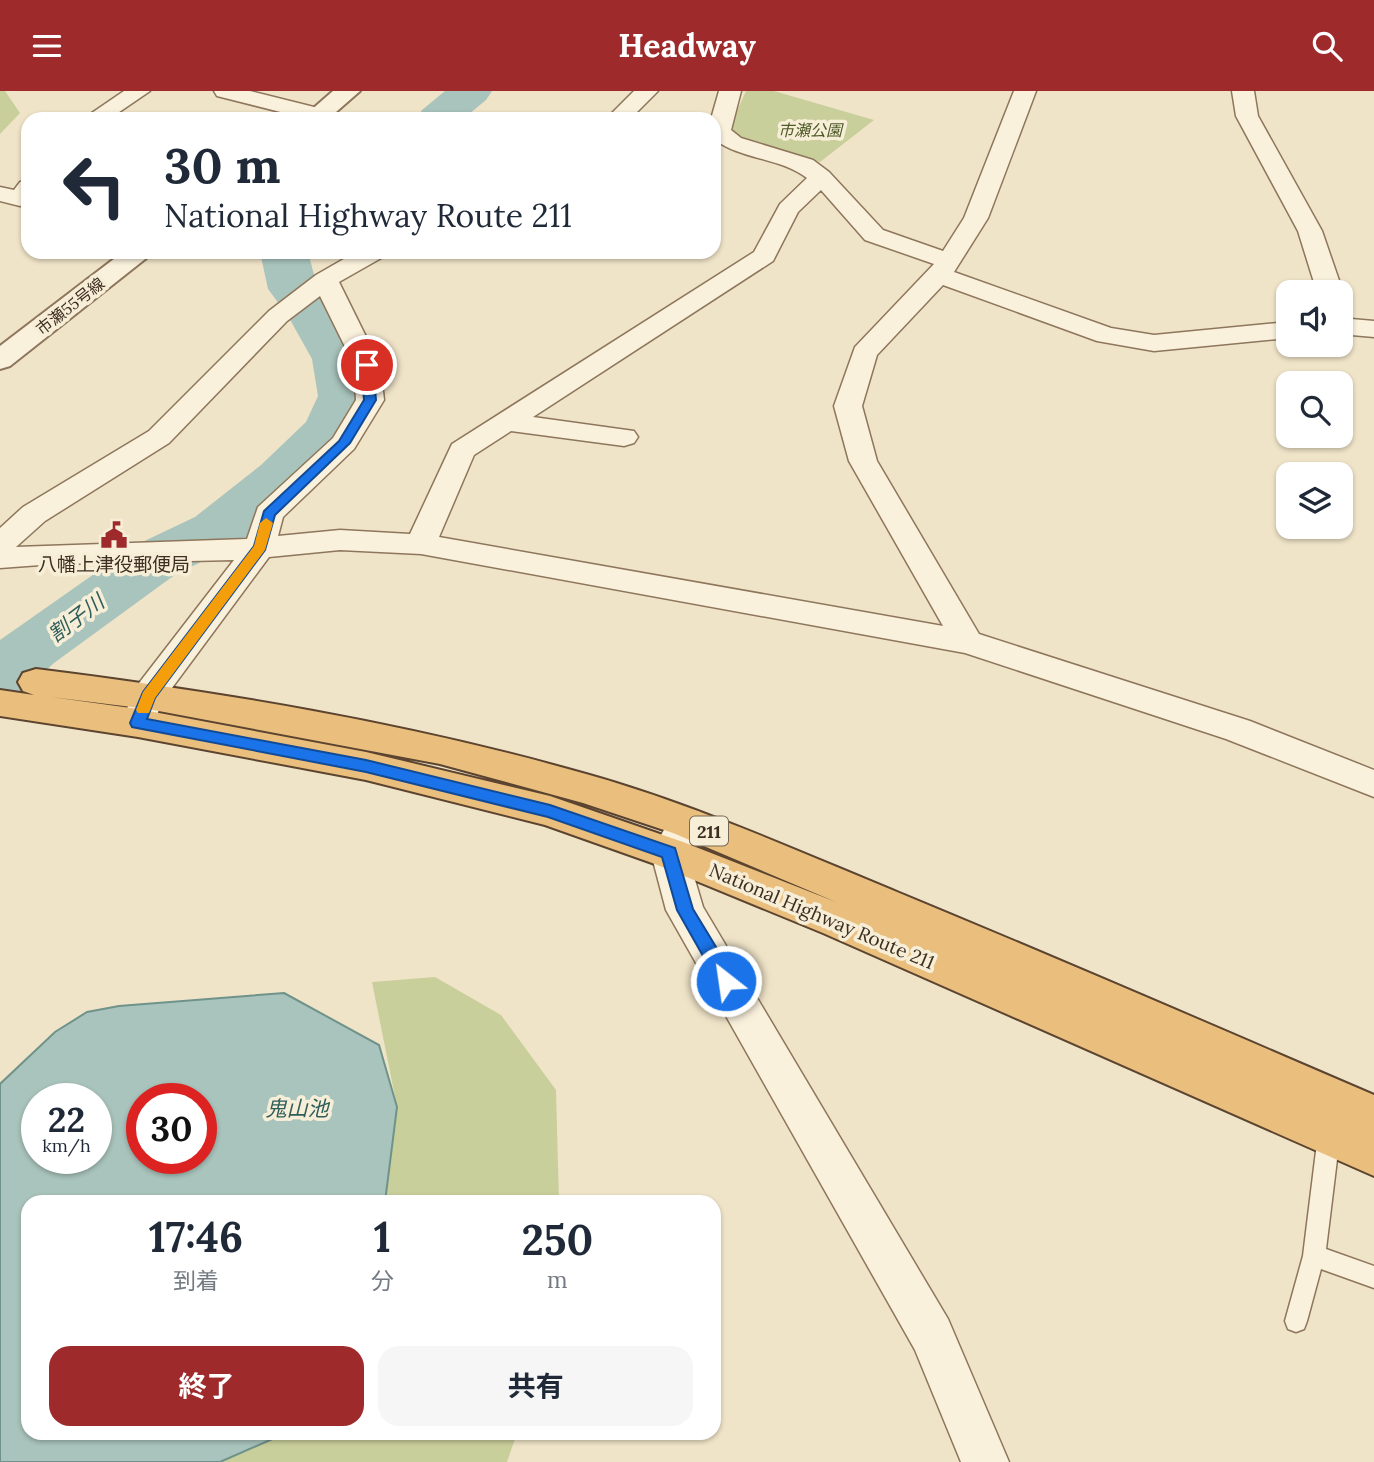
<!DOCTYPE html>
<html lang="ja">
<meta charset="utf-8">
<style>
:root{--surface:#fff;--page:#f6f6f7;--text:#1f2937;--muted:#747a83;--accent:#9e2a2b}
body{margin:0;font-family:Lora,"Noto Sans JP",serif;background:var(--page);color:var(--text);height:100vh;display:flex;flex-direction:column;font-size:26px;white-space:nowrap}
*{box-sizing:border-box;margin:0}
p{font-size:23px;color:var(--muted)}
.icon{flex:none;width:38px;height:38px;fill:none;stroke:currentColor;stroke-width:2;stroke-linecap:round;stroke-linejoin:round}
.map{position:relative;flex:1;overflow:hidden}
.side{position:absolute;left:21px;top:1104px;width:700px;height:245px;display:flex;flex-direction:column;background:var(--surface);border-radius:21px;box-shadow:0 2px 5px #0004}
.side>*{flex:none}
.top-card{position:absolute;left:21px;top:21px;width:700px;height:147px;border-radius:21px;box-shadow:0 2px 5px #0004;background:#fff;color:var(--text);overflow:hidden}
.controls{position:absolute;left:1276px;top:189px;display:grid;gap:14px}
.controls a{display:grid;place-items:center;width:77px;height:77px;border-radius:14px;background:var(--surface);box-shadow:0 2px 5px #0004;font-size:35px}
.speed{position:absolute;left:21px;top:992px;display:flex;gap:14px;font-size:35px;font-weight:700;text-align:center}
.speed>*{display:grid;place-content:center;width:91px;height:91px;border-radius:50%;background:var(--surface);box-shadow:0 2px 5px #0004;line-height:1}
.speed small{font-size:18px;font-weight:400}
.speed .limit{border:10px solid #d22;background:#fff;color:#111}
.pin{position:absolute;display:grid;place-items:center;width:60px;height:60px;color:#fff;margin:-30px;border:4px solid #fff;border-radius:50%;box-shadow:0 2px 7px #0007}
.me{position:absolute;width:77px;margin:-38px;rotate:330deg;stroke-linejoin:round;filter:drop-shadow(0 0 5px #0008)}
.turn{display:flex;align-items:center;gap:24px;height:147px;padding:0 28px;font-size:32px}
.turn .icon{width:91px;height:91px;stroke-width:2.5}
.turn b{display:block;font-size:49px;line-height:60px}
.eta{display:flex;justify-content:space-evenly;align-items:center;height:119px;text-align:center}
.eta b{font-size:42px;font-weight:700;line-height:49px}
.primary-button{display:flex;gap:14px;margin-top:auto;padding:14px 28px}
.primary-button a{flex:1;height:80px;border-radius:21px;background:var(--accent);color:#fff;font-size:28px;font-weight:700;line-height:80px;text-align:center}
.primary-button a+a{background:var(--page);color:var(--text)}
header{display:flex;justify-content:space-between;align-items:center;height:91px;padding:0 28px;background:var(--accent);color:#fff;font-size:32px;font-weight:700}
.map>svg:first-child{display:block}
.green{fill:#c9cf9b}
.water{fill:#a9c4bc;stroke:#6f938a;stroke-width:2;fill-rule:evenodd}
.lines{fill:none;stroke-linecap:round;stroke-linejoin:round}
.river{fill:#a9c4bc;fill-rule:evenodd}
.service-casing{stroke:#8d765c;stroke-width:3}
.minor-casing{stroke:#8d765c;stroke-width:3}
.tertiary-casing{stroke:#8d765c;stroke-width:4}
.trunk-casing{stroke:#5b4430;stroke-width:4}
.service{fill:#faf1dc;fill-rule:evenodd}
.minor{fill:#faf1dc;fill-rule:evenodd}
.tertiary{fill:#faf1dc;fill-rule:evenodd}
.trunk{fill:#eabe7c;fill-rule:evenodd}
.route{fill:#1a73e8;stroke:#114b97;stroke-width:2}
.slow{fill:#f59e0b}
.labels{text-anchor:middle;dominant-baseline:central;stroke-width:7;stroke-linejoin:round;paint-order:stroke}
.far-park-label{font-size:16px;font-style:italic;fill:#4d5a26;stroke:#f7eed8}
.far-street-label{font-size:16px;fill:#3d2e20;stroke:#f7eed8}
.shield{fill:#f7eed8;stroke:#756857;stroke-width:2}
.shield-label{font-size:18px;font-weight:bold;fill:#3d2e20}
.poi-label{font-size:19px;fill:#3d2e20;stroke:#f7eed8}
.street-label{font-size:19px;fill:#3d2e20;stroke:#f7eed8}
.water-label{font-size:21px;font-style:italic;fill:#2f5d5a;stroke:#f7eed8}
</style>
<header><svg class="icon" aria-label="menu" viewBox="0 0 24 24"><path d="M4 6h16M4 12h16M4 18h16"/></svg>Headway<svg class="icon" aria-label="search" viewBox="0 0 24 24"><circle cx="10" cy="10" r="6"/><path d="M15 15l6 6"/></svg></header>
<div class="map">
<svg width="1374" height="1371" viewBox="0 0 1374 1371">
<rect width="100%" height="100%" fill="#f0e4c8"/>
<!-- green -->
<g class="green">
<polygon points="0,0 5,0 20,22 0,43"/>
<polygon points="746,0 774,0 874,29 820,71 739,47 729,38"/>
<polygon points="435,886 501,924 556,999 559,1111 385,1111 397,1016 372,891"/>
<polygon points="286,1342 517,1342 507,1371 220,1371"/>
</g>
<!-- water -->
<path class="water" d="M284,902L379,954L397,1016L385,1111H28V1342H286L220,1371H0V993L55,941L87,921L119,915ZM37,1008H96V1068H37ZM142,1008H201V1068H142Z"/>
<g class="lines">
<!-- river -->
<g class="river">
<polygon points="445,0 492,0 486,9 463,28 416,28 422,19"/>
<polygon points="260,161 308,161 317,195 336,220 364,268 372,305 349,350 301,400 237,454 176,483 54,572 23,600 0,607 0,549 134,455 195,426 261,374 306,331 318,305 312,268 288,225 268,198"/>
</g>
<defs>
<polygon id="service" points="1329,1034 1336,1037 1340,1044 1326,1158 1374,1175 1374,1197 1321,1178 1307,1230 1304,1238 1296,1241 1288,1238 1285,1230 1303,1165 1318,1044 1322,1037"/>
<g id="minor">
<polygon points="124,0 150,0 109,28 83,28"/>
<polygon points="214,0 250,0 326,19 329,24 326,28 308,28 217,5"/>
<polygon points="634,0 658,0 630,28 606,28"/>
<path d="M719,0H741L731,39L741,47L813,69L829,81L883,139L943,160L964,127L1014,0H1036L988,127L954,181L1111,237L1154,244L1288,231V247L1154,260L1097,250L943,194L877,264L862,315L877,370L979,543L1250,630L1374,679V706L1226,648L965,562L421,463L340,459L269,466L163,609L150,641L138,644L126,641L121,632L136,596L234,469L54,473L0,477V437L23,416L149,340L269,220L316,184L356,161H386L383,166L339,191L380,274L384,309L354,358L283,426L278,445L340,439L410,443L452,353L754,161L780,113L807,87C780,66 741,69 714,48V28H711ZM821,99L865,149L934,173L855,256L834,315L849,370L943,535L439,446L474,364L511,340L624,355L634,352L638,346L634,340L533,326L773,170L798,121ZM320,205L354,274L356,309L333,347L258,416L247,448L16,456L45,430L169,352L287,230Z"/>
<polygon points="1232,0 1254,0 1258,25 1322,140 1343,201 1340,204 1340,201 1317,201 1298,140 1236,25"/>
<polygon points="28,89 28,113 20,115 0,110 0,96 14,99 20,91"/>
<polygon points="1340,227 1374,230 1374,246 1340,243"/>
<polygon points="687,717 700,721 705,731 687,762 703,816 948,1228 1009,1371 961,1371 915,1259 666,819 651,762 674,721"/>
</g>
<g id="tertiary">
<polygon points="333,0 360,0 328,28 301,28"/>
<polygon points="123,161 154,161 10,275 0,278 0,255"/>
</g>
<path id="trunk" d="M36,578C221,601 407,632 586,683C693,713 795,759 897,801C1057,867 1216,936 1374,1004V1085L823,842L655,773L545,734L366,689L138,646L0,625V599L34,604L23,600L18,591L23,582ZM51,606L148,618L440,673L583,712L673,742L836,811L683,751L550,705L366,661L138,618Z"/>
</defs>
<!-- service casing -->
<use href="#service" class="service-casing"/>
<!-- minor casing -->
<use href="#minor" class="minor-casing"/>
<!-- tertiary casing -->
<use href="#tertiary" class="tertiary-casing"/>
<!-- trunk casing -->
<use href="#trunk" class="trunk-casing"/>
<!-- service -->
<use href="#service" class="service"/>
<!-- minor -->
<use href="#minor" class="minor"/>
<!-- tertiary -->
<use href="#tertiary" class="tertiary"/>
<!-- trunk -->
<use href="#trunk" class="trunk"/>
</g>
<!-- route -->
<polygon class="route" points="367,270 373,274 376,309 350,352 275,424 265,459 155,607 147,628 366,669 550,714 675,757 693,818 733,884 735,890 733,895 726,897 720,895 677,819 662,766 548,726 366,681 132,636 130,632 143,601 254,455 264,420 339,350 364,309 361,274"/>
<!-- slow -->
<polygon class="slow" points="266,427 273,432 265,459 155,607 149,622 138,622 136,619 143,601 254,455 260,432"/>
<!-- icons -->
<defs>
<symbol id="civic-bare" viewBox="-9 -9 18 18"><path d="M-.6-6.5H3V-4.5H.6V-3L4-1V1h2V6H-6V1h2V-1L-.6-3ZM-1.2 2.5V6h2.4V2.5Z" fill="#9e2a2b" stroke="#f7eed8" stroke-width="2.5" paint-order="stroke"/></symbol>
</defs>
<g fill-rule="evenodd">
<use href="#civic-bare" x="95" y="425" width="38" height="38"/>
</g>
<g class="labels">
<!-- far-park labels -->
<g class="far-park-label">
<text x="810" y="39">市瀬公園</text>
</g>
<!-- far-street labels -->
<g class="far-street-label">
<text transform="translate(70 215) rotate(-38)">市瀬55号線</text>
</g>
<!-- shield labels -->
<rect class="shield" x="690" y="725.5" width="38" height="29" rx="5"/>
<g class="shield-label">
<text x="709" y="740">211</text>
</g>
<!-- poi labels -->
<g class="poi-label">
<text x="114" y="473">八幡上津役郵便局</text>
</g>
<!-- street labels -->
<g class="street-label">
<text transform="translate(822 825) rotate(23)">National Highway Route 211</text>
</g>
<!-- water labels -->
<g class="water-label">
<text transform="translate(76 527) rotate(-37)">割子川</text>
<text x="297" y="1017">鬼山池</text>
</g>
</g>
</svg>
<div class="controls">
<a><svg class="icon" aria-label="sound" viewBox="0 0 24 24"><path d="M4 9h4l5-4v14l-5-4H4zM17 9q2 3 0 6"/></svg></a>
<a><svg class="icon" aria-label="search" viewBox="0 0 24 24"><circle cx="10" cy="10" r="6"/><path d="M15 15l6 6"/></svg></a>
<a><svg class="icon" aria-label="layers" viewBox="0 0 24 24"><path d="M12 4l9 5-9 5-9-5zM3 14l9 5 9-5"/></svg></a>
</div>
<div class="speed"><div>22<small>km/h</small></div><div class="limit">30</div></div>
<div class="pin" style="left:367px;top:274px;background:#d93025"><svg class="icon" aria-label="arrive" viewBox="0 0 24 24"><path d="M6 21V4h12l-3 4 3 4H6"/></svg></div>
<svg class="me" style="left:726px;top:890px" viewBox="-20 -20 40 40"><circle r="17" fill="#1a73e8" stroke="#fff" stroke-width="3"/><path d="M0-11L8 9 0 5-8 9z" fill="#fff"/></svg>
<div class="top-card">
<div class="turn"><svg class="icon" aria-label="left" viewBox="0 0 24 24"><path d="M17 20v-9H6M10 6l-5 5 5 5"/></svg><div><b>30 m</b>National Highway Route 211</div></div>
</div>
<section class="side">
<div class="eta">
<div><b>17:46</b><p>到着</p></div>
<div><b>1</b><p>分</p></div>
<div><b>250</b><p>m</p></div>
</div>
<div class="primary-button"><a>終了</a><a>共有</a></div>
</section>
</div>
